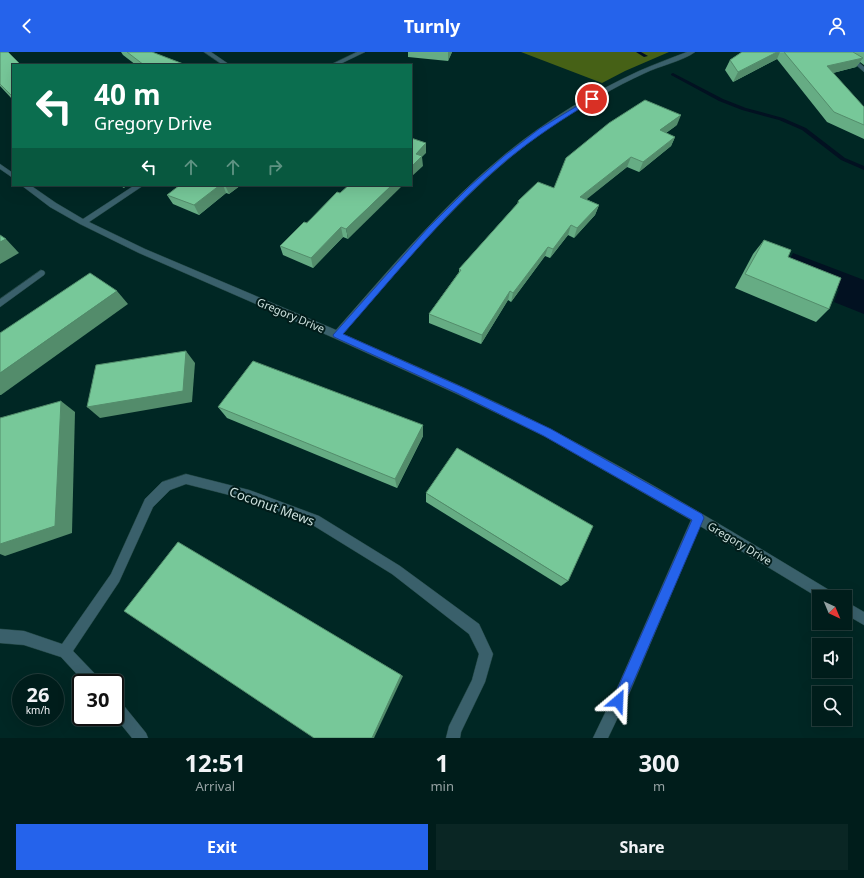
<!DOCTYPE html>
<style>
:root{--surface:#001d1b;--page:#0a2624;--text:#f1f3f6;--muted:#95a2a3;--line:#223b3a;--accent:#2563eb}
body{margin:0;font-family:"Noto Sans",sans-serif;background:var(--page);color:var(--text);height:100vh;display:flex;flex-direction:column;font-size:15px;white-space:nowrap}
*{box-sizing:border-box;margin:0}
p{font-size:13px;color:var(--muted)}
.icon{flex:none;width:22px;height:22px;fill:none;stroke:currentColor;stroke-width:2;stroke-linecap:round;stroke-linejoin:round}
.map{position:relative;height:686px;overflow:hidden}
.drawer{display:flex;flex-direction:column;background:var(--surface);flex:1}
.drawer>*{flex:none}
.banner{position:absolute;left:12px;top:12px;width:400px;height:122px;border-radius:0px;box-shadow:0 4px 16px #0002,0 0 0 1px var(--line);background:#0b6e4f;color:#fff;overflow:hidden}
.needle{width:26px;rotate:136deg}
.fabs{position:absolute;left:812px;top:538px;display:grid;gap:8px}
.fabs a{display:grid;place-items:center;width:40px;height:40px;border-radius:0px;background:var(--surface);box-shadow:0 4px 16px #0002,0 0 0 1px var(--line);font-size:20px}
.speed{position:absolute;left:12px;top:622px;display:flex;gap:8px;font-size:20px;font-weight:700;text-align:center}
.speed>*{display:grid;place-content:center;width:52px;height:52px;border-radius:50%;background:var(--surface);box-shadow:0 4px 16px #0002,0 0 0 1px var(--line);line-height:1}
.speed small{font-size:10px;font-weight:400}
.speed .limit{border:2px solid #111;border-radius:6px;background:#fff;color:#111}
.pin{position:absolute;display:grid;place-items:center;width:34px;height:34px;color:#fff;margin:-17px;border:2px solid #fff;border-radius:50%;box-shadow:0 1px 4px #0007}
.me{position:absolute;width:44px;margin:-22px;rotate:26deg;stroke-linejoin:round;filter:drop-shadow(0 0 3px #0008)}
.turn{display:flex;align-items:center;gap:14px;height:84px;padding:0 16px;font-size:18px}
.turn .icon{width:52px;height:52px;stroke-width:2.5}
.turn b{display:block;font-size:28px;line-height:34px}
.lanes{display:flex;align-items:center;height:38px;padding:0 16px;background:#0003;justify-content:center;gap:20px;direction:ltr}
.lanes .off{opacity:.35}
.eta{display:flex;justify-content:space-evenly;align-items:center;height:68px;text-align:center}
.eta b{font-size:24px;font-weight:700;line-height:28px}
.button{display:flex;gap:8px;margin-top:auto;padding:8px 16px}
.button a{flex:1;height:46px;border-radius:0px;background:var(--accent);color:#fff;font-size:16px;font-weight:700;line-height:46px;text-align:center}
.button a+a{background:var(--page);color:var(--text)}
header{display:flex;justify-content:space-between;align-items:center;height:52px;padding:0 16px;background:var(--accent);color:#fff;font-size:18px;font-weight:700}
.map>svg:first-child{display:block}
.forest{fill:#466116}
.water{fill:#021121}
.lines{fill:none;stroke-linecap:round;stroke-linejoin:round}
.stream{fill:#021121;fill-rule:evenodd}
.street-casing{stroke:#214542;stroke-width:1}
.street{fill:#3a606b;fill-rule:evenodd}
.wall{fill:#66ac84}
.shaded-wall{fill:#538c6b}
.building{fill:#77c899;stroke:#538c6b}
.route{fill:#2563eb;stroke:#184099}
.labels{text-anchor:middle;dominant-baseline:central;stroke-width:4;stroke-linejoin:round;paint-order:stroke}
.street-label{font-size:11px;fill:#cde1de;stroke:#011c1a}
.near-street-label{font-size:13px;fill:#cde1de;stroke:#011c1a}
</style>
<header><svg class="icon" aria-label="back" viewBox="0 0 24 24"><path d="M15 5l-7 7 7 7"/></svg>Turnly<svg class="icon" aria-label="person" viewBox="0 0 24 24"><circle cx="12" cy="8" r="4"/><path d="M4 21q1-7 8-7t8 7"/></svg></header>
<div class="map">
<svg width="864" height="686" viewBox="0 0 864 686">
<rect width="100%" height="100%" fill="#002724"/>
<!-- forest -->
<polygon class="forest" points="521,0 669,0 625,19 602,31"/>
<!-- water -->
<polygon class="water" points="793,201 864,228 864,262 834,250 839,237 785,216"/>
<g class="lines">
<!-- stream -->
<g class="stream">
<polygon points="636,0 641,0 648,4 644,5"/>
<polygon points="673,21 723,47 746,56 783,66 806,76 845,106 864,114 864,118 841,108 802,78 779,68 742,58 719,49 671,23 671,22"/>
</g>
<defs>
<g id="street">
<polygon points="204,0 211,0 230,13 223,13"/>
<polygon points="357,0 365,0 338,13 330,13"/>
<path d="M687,0H695C683,9 659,14 645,21C614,35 586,52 558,70C473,126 409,206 343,282C413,313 484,343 552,378C648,428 741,485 834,541L836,545L819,546L700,474L629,642L608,686H593L619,632L691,468L544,384L457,342L334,286L139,201L80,172L50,155L21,133H30L56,151L83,167L135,133H144L89,170L145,197L336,278C389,218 441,155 503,104C544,70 591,41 639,19C655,12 671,6 687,0Z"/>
<path d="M833,0C844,0 856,7 864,15V20L855,12Z"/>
<polygon points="0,112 13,121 13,126 0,117"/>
<polygon points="41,218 44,219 45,221 44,223 0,255 0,247"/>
<polygon points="186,422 249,438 319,464 400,514 479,572 493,602 485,630 461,680 460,686 446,686 449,674 472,628 479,602 469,582 392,522 311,472 249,448 186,432 170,438 153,455 119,530 73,599 99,626 101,631 85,631 61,605 24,593 0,591 0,577 24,579 62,592 111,522 145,447 162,430"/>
<polygon points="845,549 864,560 864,573 845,562"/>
<polygon points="115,647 120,649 146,681 148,686 132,686 115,665"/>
</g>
</defs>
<!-- street casing -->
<use href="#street" class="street-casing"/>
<!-- street -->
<use href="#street" class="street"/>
</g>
<!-- wall -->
<g class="wall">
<polygon points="0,0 13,13 13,48 0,34"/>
<polygon points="121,0 152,0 186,13 136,13 123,3"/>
<polygon points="408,0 452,0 448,9 408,5"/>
<polygon points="742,0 864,0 864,13 860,10 856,15 833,21 864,55 864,87 827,70 777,7 733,30 725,18 730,8"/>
<polygon points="677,73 666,81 675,85 671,94 639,120 627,115 586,147 599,153 595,163 574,186 568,183 550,206 545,204 511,250 508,248 481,292 429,271 429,262 459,220 459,217 517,152 518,149 554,136"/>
<polygon points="119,133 126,133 124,136"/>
<polygon points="180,133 241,133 229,142 226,141 199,163 173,152 167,143"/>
<polygon points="340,141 348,187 343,185 313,216 283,203 280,194"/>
<polygon points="764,188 788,205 829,257 816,270 735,236 753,202"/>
<polygon points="218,355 423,384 397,436 227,366"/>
<polygon points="426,441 568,529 561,534 426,450"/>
</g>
<!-- shaded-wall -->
<g class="shaded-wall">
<polygon points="448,0 452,0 448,9"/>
<polygon points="777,0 780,0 777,7 733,30 738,20"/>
<polygon points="863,6 856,15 821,24 827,14"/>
<polygon points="681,63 677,73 656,88 660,78"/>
<polygon points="675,85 671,94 639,120 643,110"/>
<polygon points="426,91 426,101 422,105 423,114 411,125 411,115 416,102"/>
<polygon points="631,105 627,115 577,155 580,145"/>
<polygon points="122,133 126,133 124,136"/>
<polygon points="220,133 223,133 226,141 199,163 194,153"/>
<polygon points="225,133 241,133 229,142"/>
<polygon points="392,133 403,133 348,187 346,177"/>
<polygon points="599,153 595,163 574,186 577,176"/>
<polygon points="571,173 568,183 550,206 553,197"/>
<polygon points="341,175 343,185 313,216 311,206"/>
<polygon points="6,187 19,201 0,212 0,190"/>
<polygon points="548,195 545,204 511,250 513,241"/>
<polygon points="117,239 128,252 1,343 0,343 0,321"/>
<polygon points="510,239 508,248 481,292 482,283"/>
<polygon points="186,299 195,311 192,350 100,366 87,355"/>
<polygon points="61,349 75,360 72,481 5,504 0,502 0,492"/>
<polygon points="423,373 423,384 397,436 395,427"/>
<polygon points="192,499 403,624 374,686 372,686"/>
</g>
<!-- building -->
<g class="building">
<polygon points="0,0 8,0 21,13 13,13 13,45 0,32"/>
<polygon points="127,0 152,0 186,13 144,13"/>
<polygon points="742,0 777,0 738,20 730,8"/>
<polygon points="784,0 853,0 863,6 827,14 864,55 864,73 834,60"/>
<polygon points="645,48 681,63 660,78 675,85 643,110 631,105 580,145 599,153 577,176 571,173 553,197 548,195 513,241 510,239 482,283 429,262 461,218 459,217 519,150 518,149 538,130 554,136 566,106 609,71"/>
<polygon points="411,86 426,91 416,102 422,104 411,115"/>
<polygon points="180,133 220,133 194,153 167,143"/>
<polygon points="349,133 392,133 346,177 341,175 311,206 280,194 304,170 307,171 337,140 340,141"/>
<polygon points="0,183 6,187 0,190"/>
<polygon points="764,188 791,198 788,205 841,226 829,257 745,222"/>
<polygon points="90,221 117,239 0,321 0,281"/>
<polygon points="186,299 183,339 87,355 96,313"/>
<polygon points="253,309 423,373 395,427 218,355"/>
<polygon points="61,349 55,474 0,492 0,366"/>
<polygon points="457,396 593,474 568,529 426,441"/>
<polygon points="178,490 401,623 372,686 314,686 124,559"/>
</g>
<!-- route -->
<path class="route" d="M592,45L594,47V48C564,66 535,85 508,107C446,158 396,222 343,282L464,336L551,377L702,462L704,466L623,654L618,656L613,654L612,649L692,468L544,384L457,341L334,285L333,283L428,176L470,134L504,104L539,77Z"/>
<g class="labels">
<!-- street labels -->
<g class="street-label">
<text transform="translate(291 263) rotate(23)">Gregory Drive</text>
<text transform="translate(740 491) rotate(31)">Gregory Drive</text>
</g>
<!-- near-street labels -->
<g class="near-street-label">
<text transform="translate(272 454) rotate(20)">Coconut Mews</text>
</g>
</g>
</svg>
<div class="fabs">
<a><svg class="needle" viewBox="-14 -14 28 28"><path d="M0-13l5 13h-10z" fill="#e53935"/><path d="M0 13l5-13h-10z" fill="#95a2a3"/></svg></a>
<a><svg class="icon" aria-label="sound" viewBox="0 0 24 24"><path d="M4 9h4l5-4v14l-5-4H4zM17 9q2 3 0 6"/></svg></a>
<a><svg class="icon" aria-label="search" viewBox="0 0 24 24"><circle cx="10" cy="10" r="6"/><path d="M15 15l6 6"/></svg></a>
</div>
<div class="speed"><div>26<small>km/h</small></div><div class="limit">30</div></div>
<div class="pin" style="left:592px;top:47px;background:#d93025"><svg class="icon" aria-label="arrive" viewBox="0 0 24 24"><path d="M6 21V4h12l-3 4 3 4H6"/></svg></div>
<svg class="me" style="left:618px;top:649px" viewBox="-20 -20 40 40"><path d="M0-17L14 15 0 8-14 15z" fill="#2563eb" stroke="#fff" stroke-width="4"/></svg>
<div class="banner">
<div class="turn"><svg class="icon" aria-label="left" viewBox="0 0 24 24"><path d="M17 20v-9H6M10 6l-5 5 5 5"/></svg><div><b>40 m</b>Gregory Drive</div></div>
<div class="lanes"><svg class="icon" aria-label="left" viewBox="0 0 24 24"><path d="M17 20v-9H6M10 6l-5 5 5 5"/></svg><svg class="icon off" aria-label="ahead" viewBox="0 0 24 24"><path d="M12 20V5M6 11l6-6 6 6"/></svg><svg class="icon off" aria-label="ahead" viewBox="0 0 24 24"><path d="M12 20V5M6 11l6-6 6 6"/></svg><svg class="icon off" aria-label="right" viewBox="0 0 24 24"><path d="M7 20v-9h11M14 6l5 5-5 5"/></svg></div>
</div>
</div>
<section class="drawer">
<div class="eta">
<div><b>12:51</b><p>Arrival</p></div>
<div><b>1</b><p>min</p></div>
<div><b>300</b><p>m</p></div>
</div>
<div class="button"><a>Exit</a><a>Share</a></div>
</section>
